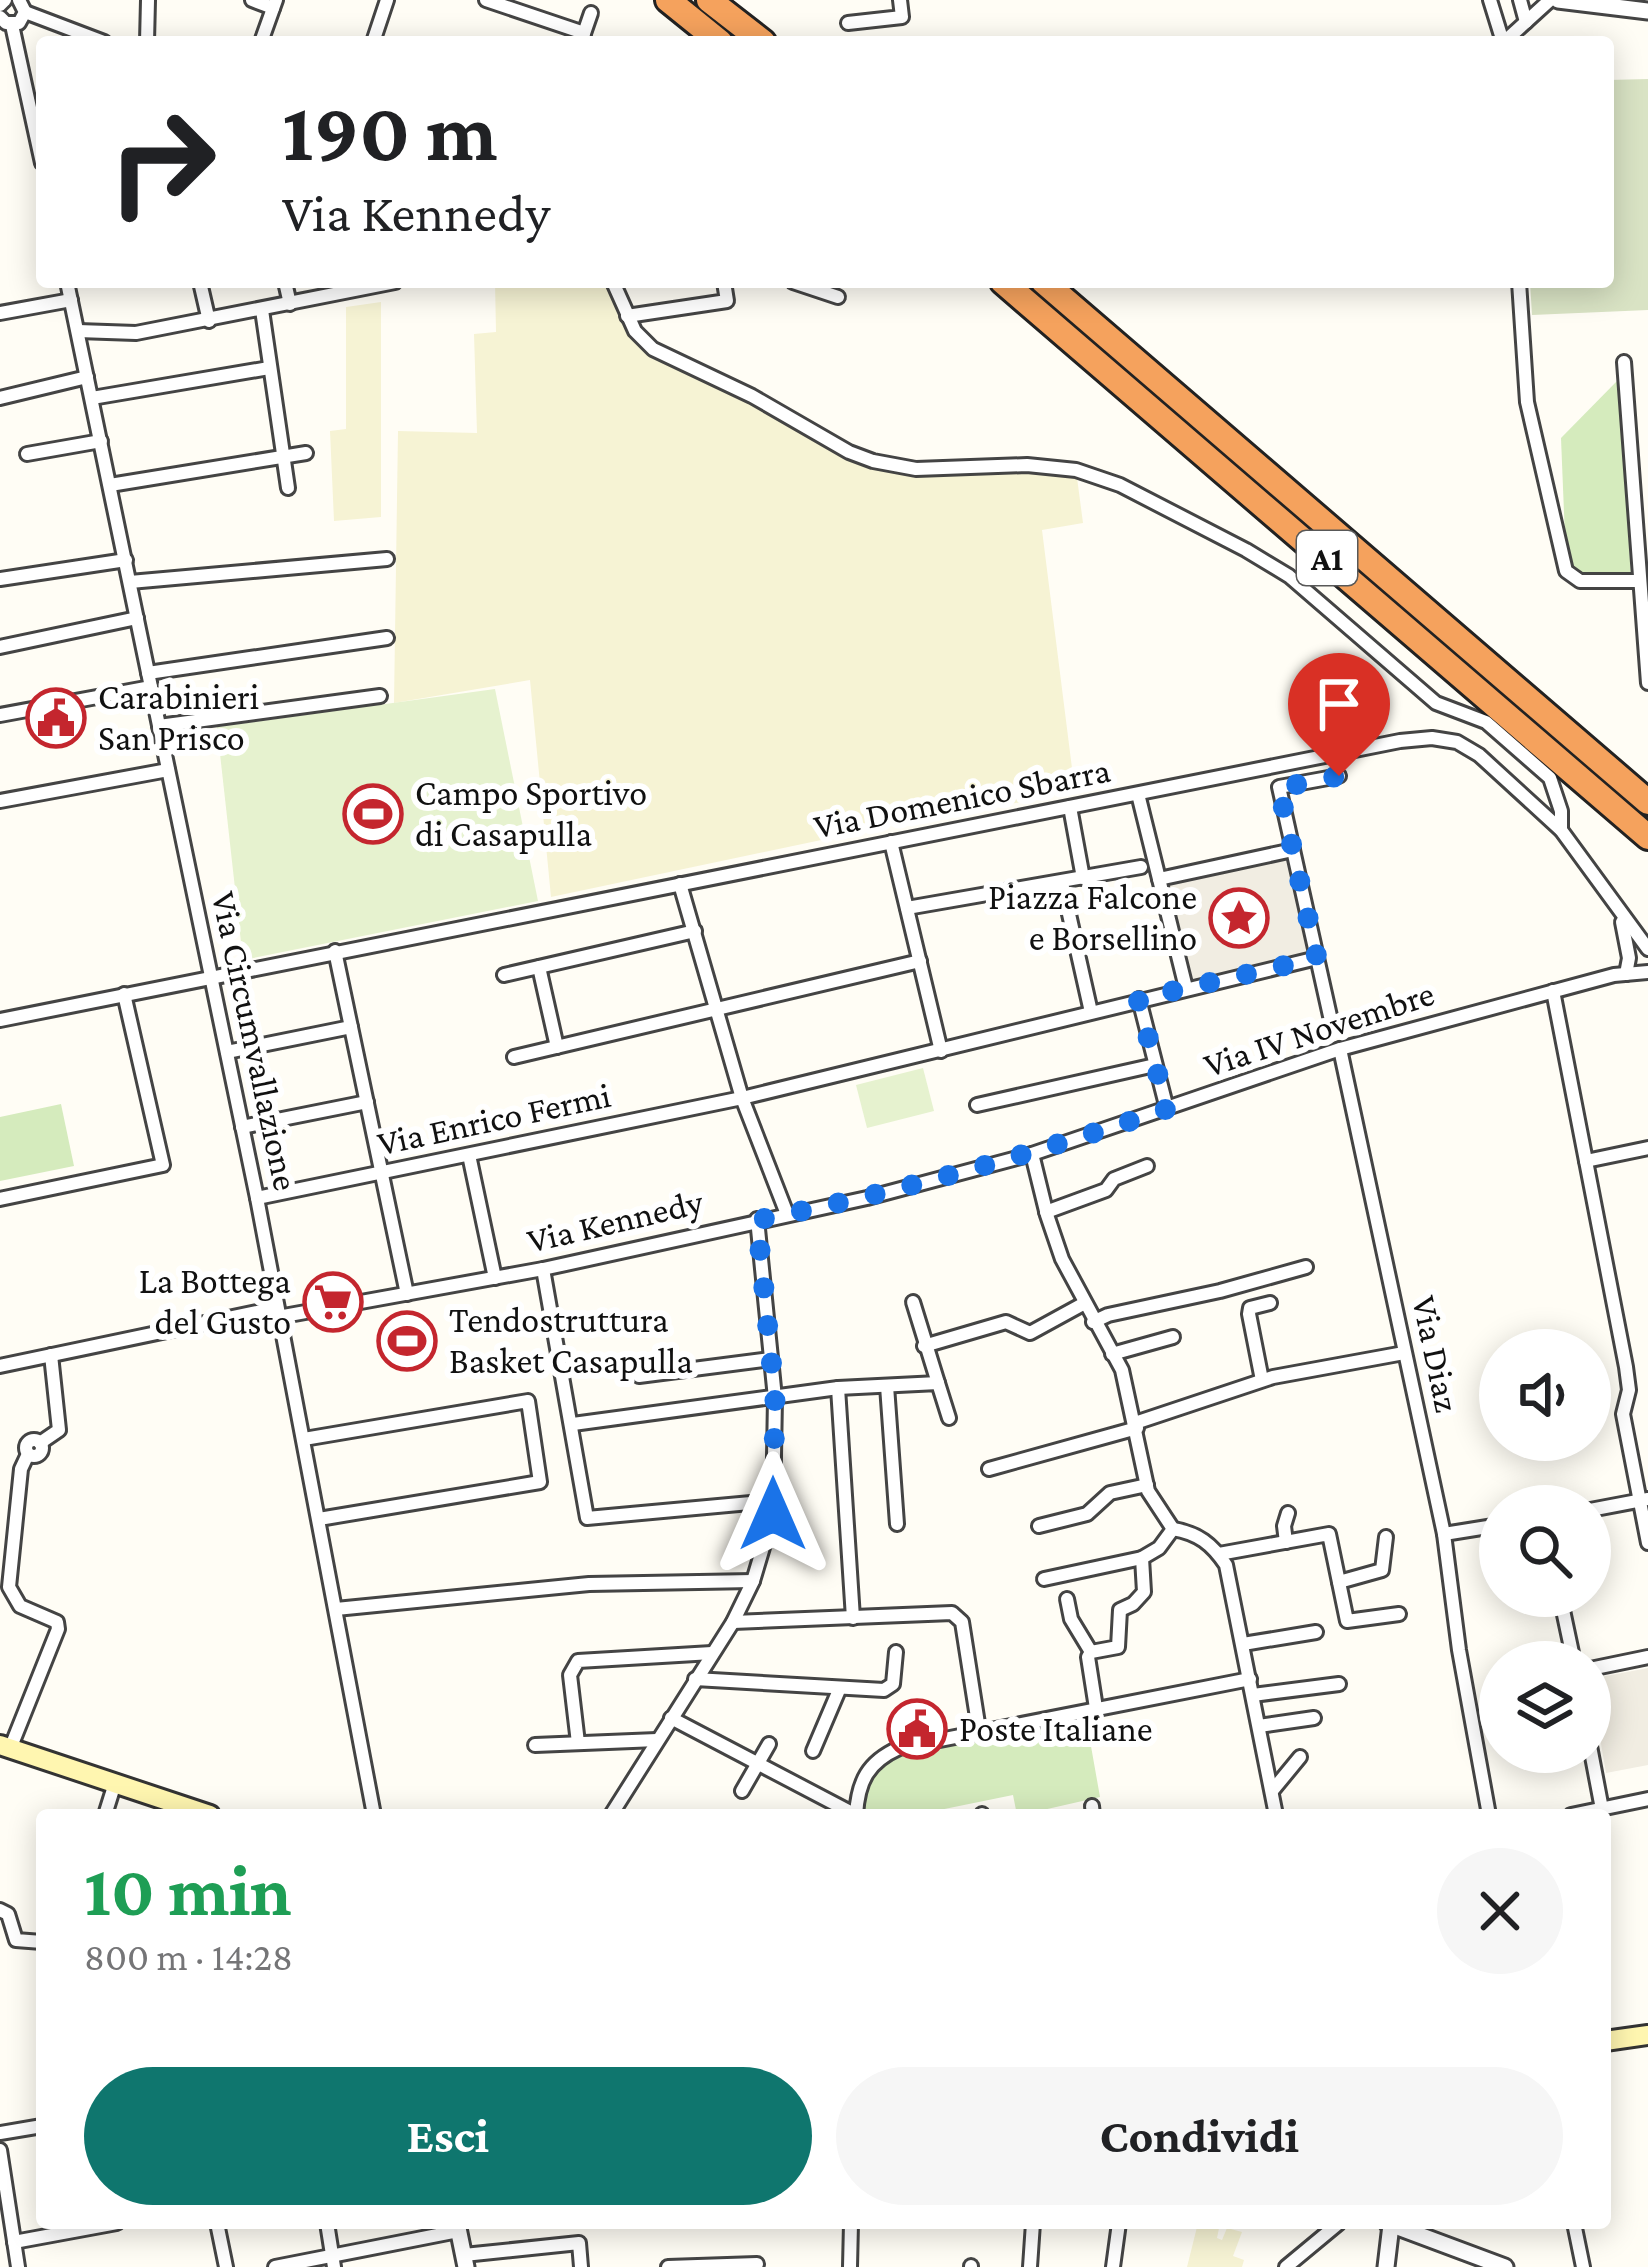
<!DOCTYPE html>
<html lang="it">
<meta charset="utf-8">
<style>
:root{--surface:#fff;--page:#f6f6f6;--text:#202124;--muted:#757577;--accent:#0f766e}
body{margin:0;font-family:"Crimson Pro",serif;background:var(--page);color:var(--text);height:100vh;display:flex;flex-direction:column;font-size:45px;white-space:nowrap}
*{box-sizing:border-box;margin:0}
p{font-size:39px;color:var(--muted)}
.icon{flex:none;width:66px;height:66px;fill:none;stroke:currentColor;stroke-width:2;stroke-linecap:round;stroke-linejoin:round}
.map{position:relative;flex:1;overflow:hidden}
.side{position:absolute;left:36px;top:1809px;width:1575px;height:420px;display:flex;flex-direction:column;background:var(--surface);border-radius:12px;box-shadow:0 6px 30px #0003}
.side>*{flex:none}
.top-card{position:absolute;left:36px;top:36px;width:1578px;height:252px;border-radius:12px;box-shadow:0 6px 30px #0003;background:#fff;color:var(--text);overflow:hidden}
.controls{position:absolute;left:1479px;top:1329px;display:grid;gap:24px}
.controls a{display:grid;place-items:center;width:132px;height:132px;border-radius:50%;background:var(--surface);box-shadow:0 6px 30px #0003;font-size:60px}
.pin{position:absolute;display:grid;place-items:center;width:102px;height:102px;color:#fff;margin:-123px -51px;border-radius:50% 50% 50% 0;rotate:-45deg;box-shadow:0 0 12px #0007}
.pin .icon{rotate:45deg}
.me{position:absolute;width:132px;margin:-66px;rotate:0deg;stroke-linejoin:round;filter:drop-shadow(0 0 9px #0008)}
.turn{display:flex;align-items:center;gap:42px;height:252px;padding:0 48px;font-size:54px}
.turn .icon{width:156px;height:156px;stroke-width:2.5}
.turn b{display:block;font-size:84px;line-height:102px}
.round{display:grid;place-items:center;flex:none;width:126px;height:126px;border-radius:63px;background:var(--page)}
.head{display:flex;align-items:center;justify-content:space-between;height:204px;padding:0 48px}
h1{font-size:72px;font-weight:700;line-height:90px;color:#1e9e55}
.button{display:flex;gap:24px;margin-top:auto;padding:24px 48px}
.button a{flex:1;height:138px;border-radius:72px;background:var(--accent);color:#fff;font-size:48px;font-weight:700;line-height:138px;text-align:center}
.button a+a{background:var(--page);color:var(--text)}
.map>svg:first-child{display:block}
.farmland{fill:#f6f3d4}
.green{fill:#d5ebbd}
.cemetery{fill:#d9e3c4}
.pitch{fill:#e6f2cf}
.plaza{fill:#f1ede2}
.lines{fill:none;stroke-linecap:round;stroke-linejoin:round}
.minor-casing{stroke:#444;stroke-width:18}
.tertiary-casing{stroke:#444;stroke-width:21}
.secondary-casing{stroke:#333;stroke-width:24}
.motorway-casing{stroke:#222;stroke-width:30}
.minor{stroke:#fff;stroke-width:12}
.tertiary{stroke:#fff;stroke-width:15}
.secondary{stroke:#fff6b0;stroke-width:18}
.motorway{stroke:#f5a25d;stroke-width:24}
.route{stroke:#1a73e8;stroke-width:21;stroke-dasharray:0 37.8}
.labels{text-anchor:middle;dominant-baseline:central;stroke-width:12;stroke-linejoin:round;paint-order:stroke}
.shield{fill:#fff;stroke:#585858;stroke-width:3}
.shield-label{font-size:33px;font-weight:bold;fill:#111}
.poi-label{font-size:36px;fill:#111;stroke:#fff;text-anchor:start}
.street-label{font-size:36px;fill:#111;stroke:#fff}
</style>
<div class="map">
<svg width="1648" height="2267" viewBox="0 0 1648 2267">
<rect width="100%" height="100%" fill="#fffdf5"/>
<!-- farmland -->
<g class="farmland">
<polygon points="495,282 612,282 643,339 873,461 1076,470 1083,523 1042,530 1075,792 864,831 551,897 530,680 394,703 398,431 477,433 474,334 496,332"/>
<polygon points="381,302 381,517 334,521 330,431 346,429 346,307"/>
<polygon points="1198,2223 1220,2223 1217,2238 1222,2240 1227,2228 1242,2232 1233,2256 1244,2260 1242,2267 1187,2267"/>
</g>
<!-- green -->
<g class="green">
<polygon points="1619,379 1631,575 1575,576 1566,562 1561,438"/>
<polygon points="61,1104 74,1166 0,1181 0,1117"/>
<path d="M1086,1718L1100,1797L1021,1815H1017L1013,1795L915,1815H863C865,1798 867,1775 883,1765C921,1740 1038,1727 1086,1718Z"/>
</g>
<!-- cemetery -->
<polygon class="cemetery" points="1648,79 1648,310 1532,315 1530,282 1608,282 1608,80"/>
<!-- pitch -->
<g class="pitch">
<polygon points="495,689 538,901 243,960 217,727"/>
<polygon points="923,1068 934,1111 867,1128 856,1085"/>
</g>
<!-- plaza -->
<g class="plaza">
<polygon points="1293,850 1317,958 1186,988 1159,879"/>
<polygon points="1648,1668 1648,1765 1606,1773 1590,1679"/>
</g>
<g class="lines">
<defs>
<g id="minor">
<polyline points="252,0 273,8"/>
<polyline points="486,0 584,33"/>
<polyline points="1490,0 1503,42"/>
<polyline points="1520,0 1526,22"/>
<polyline points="0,5 5,0"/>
<polyline points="25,12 104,42"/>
<polyline points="0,17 6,23 19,23 25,12 19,0"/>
<polyline points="848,23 902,17 900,0"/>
<polyline points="12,25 42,163"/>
<polyline points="147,42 148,0"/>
<polyline points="261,42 276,0"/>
<polyline points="373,42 387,0"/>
<polyline points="581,42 591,13"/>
<polyline points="1504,42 1550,0"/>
<polyline points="67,282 257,1198 374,1815"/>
<polyline points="200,282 209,321"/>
<polyline points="285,282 290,304"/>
<polyline points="613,282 635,331 653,349 752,396 849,452 873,461 916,469 1027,465 1076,470 1120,485 1246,550 1289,576 1436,703 1486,722 1550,778 1561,811 1561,830"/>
<polyline points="793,282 838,297"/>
<polyline points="1519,282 1527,402 1566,571 1580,581 1637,581"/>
<polyline points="262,310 288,488"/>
<polyline points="0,313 71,300"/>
<polyline points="627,316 727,301 724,282"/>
<polyline points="78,331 136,333 395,282"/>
<polyline points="1624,362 1648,683"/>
<polyline points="0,398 87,377"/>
<polyline points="92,398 269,368"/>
<polyline points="27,454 101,441"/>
<polyline points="110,485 306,453"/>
<polyline points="0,579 126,560"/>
<polyline points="130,582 387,559"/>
<polyline points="0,647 137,618"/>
<polyline points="148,673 387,638"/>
<polyline points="0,715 151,687"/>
<polyline points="159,726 380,696"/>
<polyline points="1138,794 1186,988"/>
<polyline points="0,801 168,770"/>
<polyline points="1070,807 1083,878"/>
<polyline points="891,842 941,1051"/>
<polyline points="1159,879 1293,850"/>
<polyline points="1062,883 1091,1012"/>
<polyline points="680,884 742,1098 787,1214"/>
<polyline points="907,908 1141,867"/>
<polyline points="1622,922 1629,958 1626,974"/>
<polyline points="335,951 407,1294"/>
<polyline points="539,967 557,1047"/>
<polyline points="504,975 695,931"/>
<polyline points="1553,991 1626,1367 1629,1390 1623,1414 1648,1543"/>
<polyline points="1139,999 1167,1109"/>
<polyline points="0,1020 1400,741 1432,738 1457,742 1479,755 1561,830 1648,949"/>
<polyline points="1332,1025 1279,787 1339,776"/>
<polyline points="1340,1049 1444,1534 1459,1650 1489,1815"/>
<polyline points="227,1052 351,1027"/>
<polyline points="514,1057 920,961"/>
<polyline points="977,1105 1155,1065"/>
<polyline points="242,1127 367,1102"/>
<polyline points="1032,1154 1047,1215 1062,1259 1122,1370 1148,1491 1173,1529"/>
<polyline points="469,1155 495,1278"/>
<polyline points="1586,1161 1648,1148"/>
<polyline points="257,1198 742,1098 1317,958"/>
<polyline points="0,1199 163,1165 124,994"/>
<polyline points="1046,1212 1106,1190 1114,1179 1147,1166"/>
<polyline points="543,1269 587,1518 773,1501"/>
<polyline points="913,1302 938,1383"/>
<polyline points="278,1317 543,1269 867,1198 1032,1154 1340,1049 1614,975 1648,972"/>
<polyline points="1093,1322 1108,1315 1220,1291 1306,1267"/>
<polyline points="924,1346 1006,1322 1030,1333 1083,1304"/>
<polyline points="1112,1354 1173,1337"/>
<polyline points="0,1366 276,1308"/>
<polyline points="639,1376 771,1359"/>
<polyline points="1262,1380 1249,1314 1250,1308 1270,1303"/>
<polyline points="887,1386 897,1524"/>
<polyline points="838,1388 853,1618"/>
<polyline points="1135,1423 1273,1377 1404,1353"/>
<polyline points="573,1424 838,1388 938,1383 949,1418"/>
<polyline points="304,1439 528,1401 540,1482 319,1519"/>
<circle cx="34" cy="1448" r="8"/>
<polyline points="40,1443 59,1430 51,1355"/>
<polyline points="989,1469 1137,1428"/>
<polyline points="1590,1510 1648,1499"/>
<polyline points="1039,1526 1087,1514 1110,1493 1147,1485"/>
<path d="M1173,1529C1198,1533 1212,1544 1226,1565L1276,1815"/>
<polyline points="1444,1534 1500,1525"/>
<polyline points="1286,1542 1284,1526 1288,1513"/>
<polyline points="1219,1554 1329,1534 1347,1621 1399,1614"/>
<polyline points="1044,1579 1142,1558"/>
<polyline points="1339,1582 1382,1570 1386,1537"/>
<polyline points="1560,1596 1574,1662"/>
<polyline points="1067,1599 1071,1619 1091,1652"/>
<polyline points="336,1609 589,1584 753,1581"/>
<polyline points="733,1622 952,1613 962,1622 979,1730"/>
<polyline points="1243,1644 1316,1632"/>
<polyline points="1590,1669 1648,1657"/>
<polyline points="695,1679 884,1690 893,1684 896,1652"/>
<polyline points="1253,1695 1339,1684"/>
<polyline points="1096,1708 1088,1657 1091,1652 1118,1647 1120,1610 1133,1604 1144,1592 1142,1558 1159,1548 1173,1529"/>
<path d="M671,1718L856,1815C858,1781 868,1762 899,1748L1250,1679"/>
<polyline points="1259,1726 1314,1718"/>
<polyline points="578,1743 570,1675 578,1661 712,1653"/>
<polyline points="535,1745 657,1740"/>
<polyline points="1590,1746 1602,1809"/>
<polyline points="10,1749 58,1629 57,1622 20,1606 9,1587 21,1469 28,1454"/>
<polyline points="813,1751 839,1690"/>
<polyline points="742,1791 769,1744"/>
<polyline points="1272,1791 1300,1757"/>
<polyline points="1092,1806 1093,1815"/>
<polyline points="982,1814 982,1815"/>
<polyline points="105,1815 115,1783"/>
<polyline points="611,1815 733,1622 753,1581 773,1514 775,1398 757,1219"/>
<polyline points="1571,1815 1648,1799"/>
<polyline points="0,1910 8,1914 16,1940 42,1942"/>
<polyline points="0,2133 42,2126"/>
<polyline points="0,2150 18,2267"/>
<polyline points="217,2223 226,2267"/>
<polyline points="327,2223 334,2267"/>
<polyline points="1574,2223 1583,2267"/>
<polyline points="14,2242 117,2223"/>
<polyline points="464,2255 579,2243 581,2267"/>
<polyline points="275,2267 458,2231"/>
<polyline points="668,2267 757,2264"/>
<polyline points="850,2267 851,2223"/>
<polyline points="971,2267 971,2266"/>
<polyline points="1030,2267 1033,2223"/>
<polyline points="1113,2267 1119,2223"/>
<polyline points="1286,2267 1339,2223"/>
</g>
<g id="tertiary">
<polyline points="1558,0 1648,11"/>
<polyline points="457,2223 466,2267"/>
<polyline points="1387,2223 1505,2267"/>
<polyline points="1386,2267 1391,2225"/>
</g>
<g id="secondary">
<polyline points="0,1745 210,1815"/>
<polyline points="1605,2041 1648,2035"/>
</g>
<g id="motorway">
<polyline points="668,0 720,42"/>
<polyline points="709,0 763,42"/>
<polyline points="1003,282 1648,837"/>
<polyline points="1044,282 1648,802"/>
</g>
</defs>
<!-- minor casing -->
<use href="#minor" class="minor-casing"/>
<!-- tertiary casing -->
<use href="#tertiary" class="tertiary-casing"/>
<!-- secondary casing -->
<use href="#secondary" class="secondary-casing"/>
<!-- motorway casing -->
<use href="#motorway" class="motorway-casing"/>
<!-- minor -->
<use href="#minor" class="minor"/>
<!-- tertiary -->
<use href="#tertiary" class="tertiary"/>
<!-- secondary -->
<use href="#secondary" class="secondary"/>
<!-- motorway -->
<use href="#motorway" class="motorway"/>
</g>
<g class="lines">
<!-- route -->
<path class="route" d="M773,1514L775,1398L757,1220C897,1193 1032,1154 1167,1109L1138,999L1317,958L1279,788L1339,776"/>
</g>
<!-- icons -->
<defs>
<symbol id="civic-ring" viewBox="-11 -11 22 22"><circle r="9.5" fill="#fff" stroke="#c4262e" stroke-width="1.5"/><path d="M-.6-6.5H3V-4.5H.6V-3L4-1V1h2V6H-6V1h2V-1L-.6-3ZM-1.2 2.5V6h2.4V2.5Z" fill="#c4262e"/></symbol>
<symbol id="stadium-ring" viewBox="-11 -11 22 22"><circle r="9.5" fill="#fff" stroke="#c4262e" stroke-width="1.5"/><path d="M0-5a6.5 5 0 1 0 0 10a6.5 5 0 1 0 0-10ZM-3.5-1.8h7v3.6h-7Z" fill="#c4262e"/></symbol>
<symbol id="sight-ring" viewBox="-11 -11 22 22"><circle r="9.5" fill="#fff" stroke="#c4262e" stroke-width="1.5"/><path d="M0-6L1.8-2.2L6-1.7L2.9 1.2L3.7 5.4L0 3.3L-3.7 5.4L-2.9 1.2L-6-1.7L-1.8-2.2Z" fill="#c4262e"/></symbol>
<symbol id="supermarket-ring" viewBox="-11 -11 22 22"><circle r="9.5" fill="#fff" stroke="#c4262e" stroke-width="1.5"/><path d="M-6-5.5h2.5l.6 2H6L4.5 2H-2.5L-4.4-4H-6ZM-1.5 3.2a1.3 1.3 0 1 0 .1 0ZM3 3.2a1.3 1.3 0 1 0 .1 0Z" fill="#c4262e"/></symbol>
</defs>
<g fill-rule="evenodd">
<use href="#civic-ring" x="23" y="685" width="66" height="66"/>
<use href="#stadium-ring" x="340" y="781" width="66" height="66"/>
<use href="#sight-ring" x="1206" y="885" width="66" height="66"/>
<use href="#supermarket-ring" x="300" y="1269" width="66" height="66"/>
<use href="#stadium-ring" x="374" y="1308" width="66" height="66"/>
<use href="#civic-ring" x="884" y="1696" width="66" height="66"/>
</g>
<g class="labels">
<!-- shield labels -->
<rect class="shield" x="1297" y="531" width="60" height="54" rx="9"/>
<g class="shield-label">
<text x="1327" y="558">A1</text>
</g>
<!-- poi labels -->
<g class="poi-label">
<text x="98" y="697">Carabinieri<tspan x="98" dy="41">San Prisco</tspan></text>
<text x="415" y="793">Campo Sportivo<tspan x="415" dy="41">di Casapulla</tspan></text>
<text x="1197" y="897" text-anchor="end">Piazza Falcone<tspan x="1197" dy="41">e Borsellino</tspan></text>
<text x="291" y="1281" text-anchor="end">La Bottega<tspan x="291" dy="41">del Gusto</tspan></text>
<text x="449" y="1320">Tendostruttura<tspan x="449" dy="41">Basket Casapulla</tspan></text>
<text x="959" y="1729">Poste Italiane</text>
</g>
<!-- street labels -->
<g class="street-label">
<text transform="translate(962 798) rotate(-11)">Via Domenico Sbarra</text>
<text transform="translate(1319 1029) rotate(-18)">Via IV Novembre</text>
<text transform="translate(255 1041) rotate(78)">Via Circumvallazione</text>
<text transform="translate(494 1119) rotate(-12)">Via Enrico Fermi</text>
<text transform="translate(615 1221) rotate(-13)">Via Kennedy</text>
<text transform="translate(1436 1354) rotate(78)">Via Diaz</text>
</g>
</g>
</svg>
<div class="controls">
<a><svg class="icon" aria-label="sound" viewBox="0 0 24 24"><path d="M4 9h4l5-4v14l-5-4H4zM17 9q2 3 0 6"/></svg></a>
<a><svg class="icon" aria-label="search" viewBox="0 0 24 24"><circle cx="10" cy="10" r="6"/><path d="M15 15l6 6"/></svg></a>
<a><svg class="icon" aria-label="layers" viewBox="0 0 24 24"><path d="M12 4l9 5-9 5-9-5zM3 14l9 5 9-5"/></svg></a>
</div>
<div class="pin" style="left:1339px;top:776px;background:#d93025"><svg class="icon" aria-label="arrive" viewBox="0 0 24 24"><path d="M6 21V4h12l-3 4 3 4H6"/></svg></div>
<svg class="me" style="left:773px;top:1514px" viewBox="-20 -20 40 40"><path d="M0-17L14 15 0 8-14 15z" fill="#1a73e8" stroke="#fff" stroke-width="4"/></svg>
<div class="top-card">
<div class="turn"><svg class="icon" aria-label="right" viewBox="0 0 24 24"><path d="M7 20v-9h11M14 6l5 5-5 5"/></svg><div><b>190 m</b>Via Kennedy</div></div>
</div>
<section class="side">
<div class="head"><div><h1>10 min</h1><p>800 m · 14:28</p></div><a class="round"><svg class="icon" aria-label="close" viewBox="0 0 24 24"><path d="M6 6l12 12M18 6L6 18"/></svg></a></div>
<div class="button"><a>Esci</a><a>Condividi</a></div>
</section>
</div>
